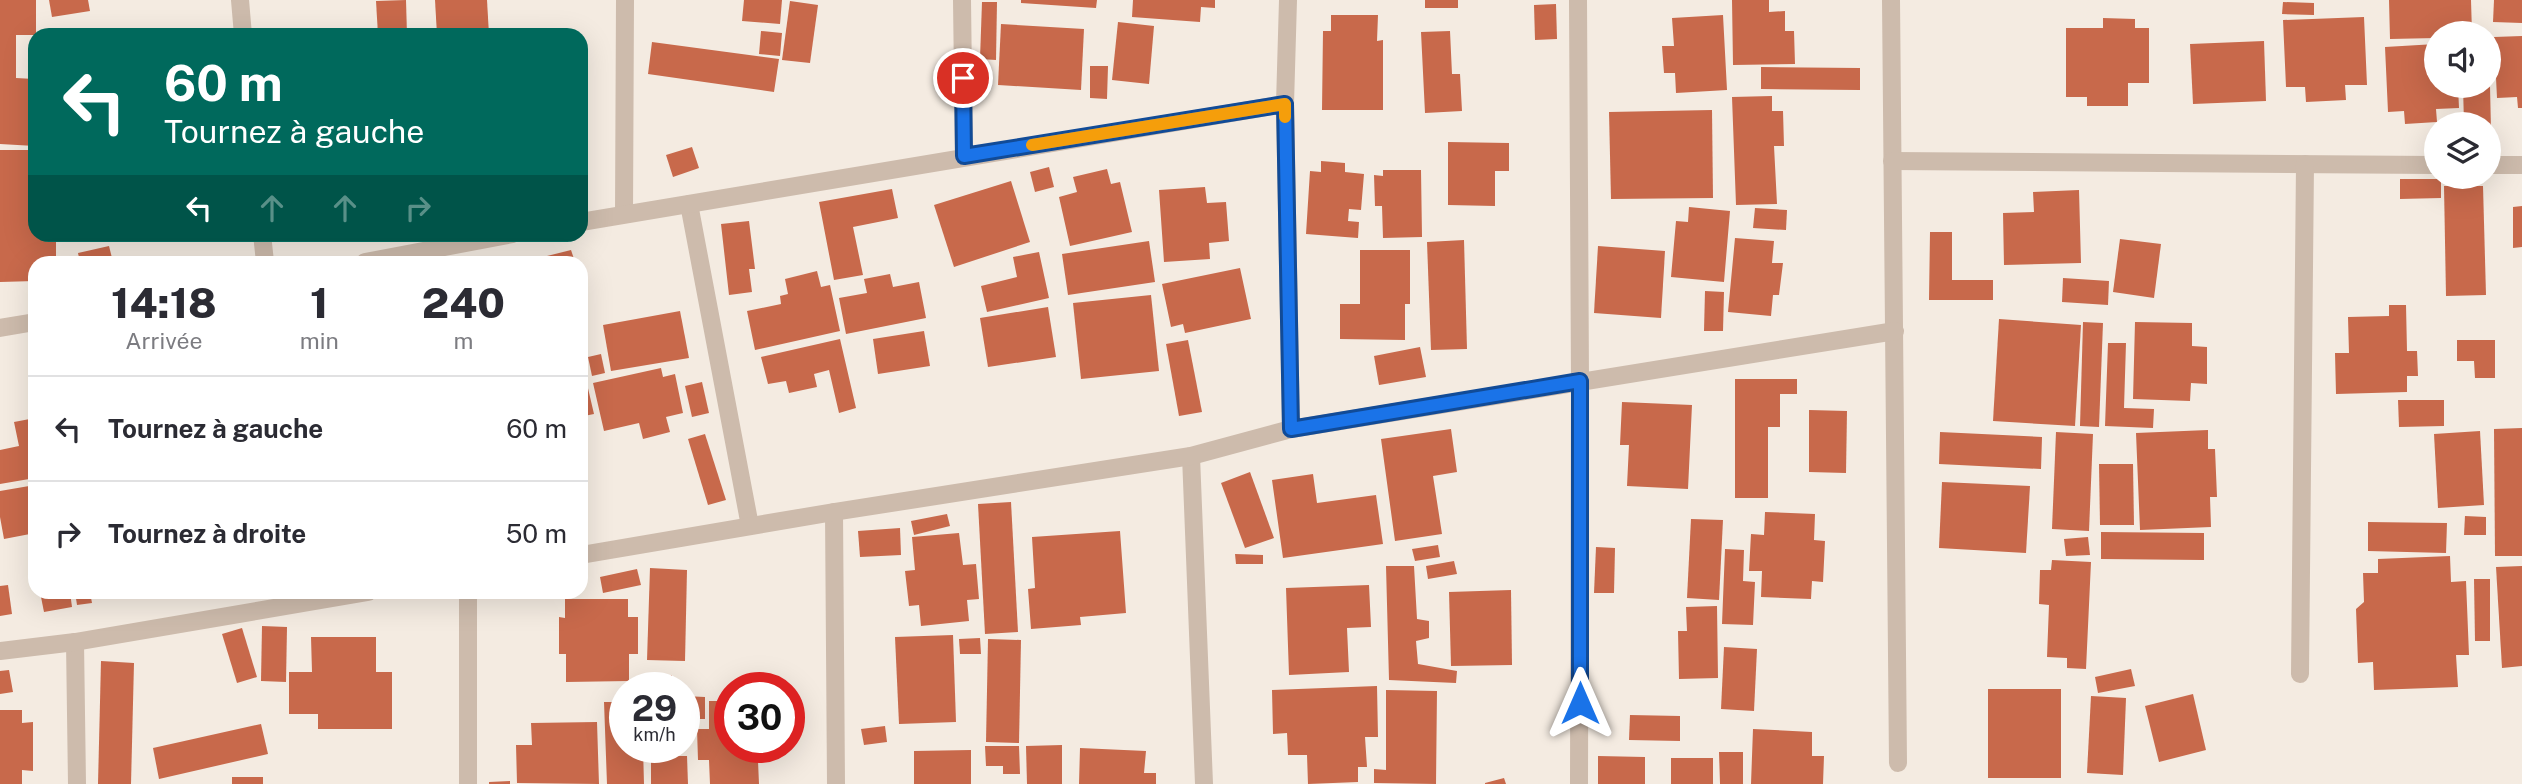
<!DOCTYPE html>
<html lang="fr">
<meta charset="utf-8">
<style>
:root{--surface:#fff;--page:#f7f7f7;--text:#2b2b33;--muted:#7c7c81;--line:#e1e1e2}
body{margin:0;font-family:"Public Sans",sans-serif;background:var(--page);color:var(--text);height:100vh;display:flex;flex-direction:column;font-size:26px;white-space:nowrap}
*{box-sizing:border-box;margin:0}
p{font-size:23px;color:var(--muted)}
.icon{flex:none;width:38px;height:38px;fill:none;stroke:currentColor;stroke-width:2;stroke-linecap:round;stroke-linejoin:round}
.map{position:relative;flex:1;overflow:hidden}
.details{position:absolute;left:28px;top:256px;width:560px;height:343px;display:flex;flex-direction:column;background:var(--surface);border-radius:21px;box-shadow:0 7px 28px #0002}
.details>*{flex:none}
.banner{position:absolute;left:28px;top:28px;width:560px;height:214px;border-radius:21px;box-shadow:0 7px 28px #0002;background:#00695c;color:#fff;overflow:hidden}
.fabs{position:absolute;left:2424px;top:21px;display:grid;gap:14px}
.fabs a{display:grid;place-items:center;width:77px;height:77px;border-radius:50%;background:var(--surface);box-shadow:0 7px 28px #0002;font-size:35px}
.speed{position:absolute;left:609px;top:672px;display:flex;gap:14px;font-size:35px;font-weight:700;text-align:center}
.speed>*{display:grid;place-content:center;width:91px;height:91px;border-radius:50%;background:var(--surface);box-shadow:0 7px 28px #0002;line-height:1}
.speed small{font-size:18px;font-weight:400}
.speed .limit{border:10px solid #d22;background:#fff;color:#111}
.pin{position:absolute;display:grid;place-items:center;width:60px;height:60px;color:#fff;margin:-30px;border:4px solid #fff;border-radius:50%;box-shadow:0 2px 7px #0007}
.me{position:absolute;width:77px;margin:-38px;rotate:0deg;stroke-linejoin:round;filter:drop-shadow(0 0 5px #0008)}
.turn{display:flex;align-items:center;gap:24px;height:147px;padding:0 21px;font-size:32px}
.turn .icon{width:91px;height:91px;stroke-width:2.5}
.turn b{display:block;font-size:49px;line-height:60px}
.lanes{display:flex;align-items:center;height:66px;padding:0 21px;background:#0003;justify-content:center;gap:35px;direction:ltr}
.lanes .off{opacity:.35}
.eta{display:flex;justify-content:space-evenly;align-items:center;height:119px;text-align:center}
.eta b{font-size:42px;font-weight:800;line-height:49px}
ul{padding:0;list-style:none}
li{display:flex;align-items:center;gap:21px;height:105px;padding:0 21px;border-top:2px solid var(--line)}
li div{flex:1}
li b{display:block;font-size:26px}
li em{font-style:normal}
.map>svg:first-child{display:block}
.building{fill:#c8694b}
.lines{fill:none;stroke-linecap:round;stroke-linejoin:round}
.minor{stroke:#cdbbac;stroke-width:18}
.route-casing{stroke:#114b97;stroke-width:18}
.route{stroke:#1a73e8;stroke-width:12}
.slow{stroke:#f59e0b;stroke-width:12}
</style>
<div class="map">
<svg width="2522" height="784" viewBox="0 0 2522 784">
<rect width="100%" height="100%" fill="#f4ebe1"/>
<!-- building -->
<g class="building">
<polygon points="0,0 36,0 36,35 16,35 16,78 34,79 35,146 0,144"/>
<polygon points="49,0 88,0 90,11 52,17"/>
<polygon points="406,0 407,35 378,35 376,1"/>
<polygon points="435,0 487,0 489,35 437,35"/>
<polygon points="744,0 782,0 780,24 742,21"/>
<polygon points="1021,0 1097,0 1096,8 1021,3"/>
<polygon points="1133,0 1215,0 1215,8 1201,7 1200,22 1132,17"/>
<rect x="1425" y="0" width="33" height="8"/>
<polygon points="1732,0 1769,0 1769,12 1785,11 1785,31 1794,31 1795,64 1733,65"/>
<polygon points="2389,0 2471,0 2472,33 2436,33 2436,38 2390,39"/>
<polygon points="2494,0 2522,0 2522,23 2493,22"/>
<polygon points="790,1 818,5 810,63 782,60"/>
<polygon points="982,2 997,2 996,60 980,59"/>
<polygon points="2283,2 2314,3 2314,15 2282,14"/>
<polygon points="1556,4 1557,39 1535,40 1534,5"/>
<polygon points="1331,15 1378,15 1377,41 1383,40 1383,110 1322,110 1323,31 1331,31"/>
<polygon points="1723,15 1727,90 1676,93 1675,73 1664,73 1662,46 1674,46 1672,18"/>
<polygon points="2364,17 2367,85 2345,85 2346,100 2306,102 2305,87 2286,87 2283,20"/>
<polygon points="2103,18 2135,19 2135,28 2149,28 2149,83 2128,83 2128,106 2087,106 2087,97 2066,97 2066,28 2103,28"/>
<polygon points="1118,22 1154,26 1149,84 1112,80"/>
<polygon points="1001,24 1084,29 1081,90 998,85"/>
<polygon points="761,31 782,33 780,56 759,54"/>
<polygon points="1450,31 1452,74 1460,74 1462,111 1425,113 1421,32"/>
<polygon points="2522,36 2522,108 2518,108 2517,97 2497,98 2494,37"/>
<polygon points="2264,41 2266,101 2193,104 2190,44"/>
<polygon points="652,42 779,59 774,92 648,74"/>
<polygon points="2436,44 2436,86 2458,86 2459,108 2436,109 2437,122 2405,124 2404,111 2388,112 2385,47"/>
<polygon points="1090,66 1108,66 1107,99 1090,98"/>
<polygon points="1761,67 1860,68 1860,90 1761,89"/>
<polygon points="2463,86 2490,86 2491,130 2488,130 2488,124 2464,124"/>
<polygon points="1772,96 1772,111 1783,111 1784,146 1774,146 1777,204 1736,205 1732,97"/>
<polygon points="1712,110 1713,198 1611,199 1609,112"/>
<polygon points="1448,142 1509,143 1509,171 1495,171 1495,206 1448,205"/>
<polygon points="692,147 699,168 673,177 666,155"/>
<polygon points="0,150 35,150 35,234 56,234 56,262 35,262 35,281 0,282"/>
<polygon points="1321,161 1345,163 1345,172 1364,174 1361,210 1349,209 1348,221 1359,222 1358,238 1306,234 1310,171 1321,172"/>
<polygon points="1049,167 1054,187 1035,192 1030,172"/>
<polygon points="1107,169 1111,184 1120,182 1132,232 1070,246 1059,197 1077,192 1073,177"/>
<polygon points="1383,170 1421,170 1422,237 1383,238 1382,206 1375,206 1374,175 1383,176"/>
<polygon points="2400,179 2441,179 2441,198 2400,199"/>
<polygon points="1011,181 1030,242 954,267 934,205"/>
<polygon points="2444,186 2483,186 2486,295 2446,296"/>
<polygon points="1205,187 1207,203 1226,202 1229,241 1209,243 1210,259 1164,262 1159,190"/>
<polygon points="892,189 898,218 853,227 863,275 834,280 819,202"/>
<polygon points="2079,190 2081,263 2004,265 2003,213 2034,212 2033,192"/>
<polygon points="2522,206 2522,247 2513,248 2513,207"/>
<polygon points="1689,207 1730,211 1724,282 1671,277 1676,221 1688,222"/>
<polygon points="1755,208 1787,210 1786,230 1753,228"/>
<polygon points="749,221 755,269 749,269 752,292 729,295 721,224"/>
<polygon points="1930,232 1952,232 1952,280 1993,280 1993,300 1929,300"/>
<polygon points="119,234 148,234 148,236 121,242"/>
<polygon points="1735,238 1774,241 1772,263 1783,263 1779,295 1773,295 1771,316 1728,312"/>
<polygon points="2120,239 2161,244 2154,298 2113,292"/>
<polygon points="1464,240 1467,349 1431,350 1427,242"/>
<polygon points="1149,241 1155,282 1068,295 1062,254"/>
<polygon points="109,246 113,262 80,262 78,253"/>
<polygon points="1598,246 1665,251 1661,318 1594,313"/>
<polygon points="571,250 575,262 536,262 535,259"/>
<polygon points="1360,250 1410,250 1410,304 1405,304 1405,340 1340,339 1340,304 1360,304"/>
<polygon points="1039,252 1049,298 987,312 981,286 1017,277 1013,257"/>
<polygon points="1240,268 1251,319 1185,333 1183,324 1171,327 1162,284"/>
<polygon points="817,271 821,287 830,285 840,331 755,350 747,311 781,304 780,296 788,294 785,279"/>
<polygon points="890,274 893,287 919,282 926,318 846,334 839,298 867,293 864,279"/>
<polygon points="2063,278 2109,281 2108,305 2062,302"/>
<polygon points="1705,291 1724,292 1723,331 1704,331"/>
<polygon points="1151,295 1159,371 1081,379 1073,303"/>
<polygon points="2389,305 2406,305 2407,351 2417,351 2418,376 2407,376 2407,392 2336,394 2335,353 2349,353 2348,317 2389,316"/>
<polygon points="1048,307 1056,357 988,367 980,318"/>
<polygon points="680,311 689,358 611,371 603,325"/>
<polygon points="1999,319 2081,325 2075,426 1993,421"/>
<polygon points="2083,322 2103,323 2099,427 2080,426"/>
<polygon points="2135,322 2192,323 2192,346 2207,347 2207,384 2191,383 2190,401 2133,399"/>
<polygon points="924,331 930,366 878,374 873,339"/>
<polygon points="840,339 856,408 839,413 829,370 814,374 817,387 789,393 786,381 768,384 761,357"/>
<polygon points="1188,340 1202,412 1179,416 1166,344"/>
<polygon points="2457,340 2495,340 2495,378 2475,378 2474,361 2457,361"/>
<polygon points="2108,343 2126,343 2124,408 2154,409 2153,428 2105,426"/>
<polygon points="1420,347 1426,377 1379,385 1374,356"/>
<polygon points="601,354 605,373 592,376 588,357"/>
<polygon points="661,368 663,377 675,374 683,413 666,417 670,432 643,439 639,423 604,431 593,383"/>
<polygon points="1735,379 1797,379 1797,394 1780,394 1780,427 1768,427 1768,498 1735,498"/>
<polygon points="702,382 709,413 692,417 685,386"/>
<polygon points="587,384 594,414 584,416 587,428 581,429 581,385"/>
<polygon points="2398,400 2444,400 2444,426 2399,427"/>
<polygon points="1622,402 1692,405 1688,489 1627,486 1629,445 1620,445"/>
<polygon points="1809,410 1847,411 1846,473 1809,472"/>
<polygon points="35,418 35,478 0,484 0,450 19,446 14,422"/>
<polygon points="2522,428 2522,556 2495,556 2494,429"/>
<polygon points="1451,429 1457,472 1433,476 1442,534 1395,541 1381,439"/>
<polygon points="2208,430 2208,449 2215,449 2217,497 2210,497 2211,527 2140,530 2136,433"/>
<polygon points="2480,431 2484,505 2438,508 2434,434"/>
<polygon points="1940,432 2042,437 2041,469 1939,464"/>
<polygon points="2056,432 2093,434 2089,531 2052,529"/>
<polygon points="705,434 726,500 708,505 688,439"/>
<polygon points="2099,464 2133,464 2134,525 2100,525"/>
<polygon points="1250,472 1274,538 1245,548 1221,483"/>
<polygon points="1313,474 1317,503 1376,495 1383,544 1283,558 1272,480"/>
<polygon points="1942,482 2030,486 2026,553 1939,548"/>
<polygon points="35,485 35,556 34,556 30,534 4,539 0,517 0,491"/>
<polygon points="1011,502 1018,632 985,634 978,504"/>
<polygon points="1765,512 1815,514 1814,540 1825,541 1823,582 1812,581 1811,599 1761,597 1762,571 1749,571 1751,534 1764,535"/>
<polygon points="947,514 950,526 914,535 911,521"/>
<polygon points="2465,516 2486,517 2486,535 2464,535"/>
<polygon points="1691,519 1723,520 1719,600 1687,598"/>
<polygon points="2368,522 2447,523 2446,553 2368,551"/>
<polygon points="900,528 901,555 860,557 858,531"/>
<polygon points="1120,531 1126,613 1080,617 1081,625 1031,629 1028,589 1035,588 1032,537"/>
<polygon points="2101,532 2204,533 2204,560 2101,559"/>
<polygon points="959,533 963,565 976,564 979,599 967,600 969,621 921,626 919,605 909,606 905,571 915,570 912,537"/>
<polygon points="2088,537 2090,555 2066,556 2064,539"/>
<polygon points="1438,545 1440,557 1415,561 1412,549"/>
<polygon points="1596,547 1615,548 1614,593 1594,593"/>
<polygon points="1725,549 1744,550 1743,581 1755,582 1753,625 1722,624"/>
<polygon points="1235,554 1263,555 1263,564 1236,564"/>
<polygon points="2450,556 2451,582 2466,581 2469,655 2456,655 2458,687 2374,690 2373,662 2358,663 2356,609 2364,602 2363,573 2378,573 2378,559"/>
<polygon points="2052,560 2091,562 2086,669 2067,668 2067,658 2047,657 2049,605 2039,604 2040,570 2051,570"/>
<polygon points="1454,561 1457,574 1428,579 1426,566"/>
<polygon points="1386,566 1414,566 1417,619 1429,621 1429,638 1416,641 1418,664 1457,671 1456,683 1389,680"/>
<polygon points="2522,566 2522,666 2502,668 2496,567"/>
<polygon points="650,568 687,570 685,661 647,660"/>
<polygon points="637,569 641,585 603,593 600,577"/>
<polygon points="2474,579 2490,579 2490,641 2475,641"/>
<polygon points="8,585 12,614 0,616 0,586"/>
<polygon points="1369,585 1371,627 1347,628 1349,672 1289,675 1286,588"/>
<polygon points="1511,590 1512,665 1451,666 1449,592"/>
<polygon points="40,592 70,592 72,607 44,612"/>
<polygon points="75,592 90,592 92,603 77,605"/>
<polygon points="565,599 628,599 628,617 638,617 638,654 629,654 629,681 566,682 566,654 559,654 559,617 565,618"/>
<polygon points="1717,606 1718,678 1679,679 1678,631 1687,631 1686,607"/>
<polygon points="262,626 287,627 286,682 261,681"/>
<polygon points="242,628 257,677 237,683 222,634"/>
<polygon points="953,635 956,722 899,724 895,637"/>
<polygon points="311,637 376,637 376,672 392,672 392,729 318,729 318,714 289,714 289,672 312,672"/>
<polygon points="980,638 981,654 960,654 959,639"/>
<polygon points="988,639 1021,640 1019,743 986,742"/>
<polygon points="1724,647 1757,649 1754,711 1721,709"/>
<polygon points="101,661 134,663 131,784 98,784"/>
<polygon points="2131,669 2135,686 2098,693 2095,677"/>
<polygon points="9,670 13,692 0,694 0,671"/>
<polygon points="672,675 672,688 649,688 649,676"/>
<polygon points="1377,686 1378,737 1365,737 1367,767 1358,767 1358,782 1308,784 1307,755 1288,755 1287,733 1273,734 1272,690"/>
<rect x="1988" y="689" width="73" height="89"/>
<polygon points="1386,690 1437,691 1436,784 1374,783 1374,769 1386,770"/>
<polygon points="2193,694 2206,750 2159,762 2145,706"/>
<polygon points="684,696 705,697 705,719 684,719"/>
<polygon points="2091,696 2126,698 2123,775 2087,773"/>
<polygon points="709,701 730,701 730,747 767,747 767,760 758,761 759,784 710,784 709,760 698,760 697,729 709,729"/>
<polygon points="604,702 625,702 625,747 643,747 644,784 607,784"/>
<polygon points="0,710 22,710 22,723 33,722 33,771 22,770 22,784 0,784"/>
<polygon points="1630,715 1680,716 1680,741 1629,740"/>
<polygon points="597,722 599,784 517,783 516,745 532,745 531,723"/>
<polygon points="261,724 268,754 159,779 153,748"/>
<polygon points="885,726 887,742 864,745 861,729"/>
<polygon points="1753,729 1812,732 1812,756 1824,756 1823,784 1751,784"/>
<polygon points="1062,745 1062,784 1027,784 1026,746"/>
<polygon points="985,746 1019,746 1020,774 1003,774 1003,766 986,766"/>
<polygon points="1080,748 1146,751 1144,773 1156,773 1156,784 1079,784"/>
<polygon points="971,750 971,784 914,784 914,751"/>
<polygon points="1719,752 1743,752 1743,784 1720,784"/>
<polygon points="651,756 687,756 688,784 651,784"/>
<polygon points="1598,756 1645,757 1645,784 1598,784"/>
<rect x="1671" y="758" width="42" height="26"/>
<rect x="232" y="777" width="31" height="7"/>
<polygon points="1504,778 1506,784 1485,784 1485,783"/>
<polygon points="510,781 510,784 489,784 489,782"/>
</g>
<g class="lines">
<!-- minor -->
<g class="minor">
<polyline points="240,0 243,35"/>
<polyline points="962,0 964,156"/>
<polyline points="1288,0 1285,104 1291,429"/>
<polyline points="1578,0 1580,381 1579,784"/>
<polyline points="1891,0 1898,763"/>
<polyline points="1892,161 2436,165"/>
<polyline points="2488,165 2522,165"/>
<polyline points="689,204 750,526"/>
<polyline points="624,214 625,0"/>
<polyline points="581,222 1285,104"/>
<polyline points="262,234 265,262"/>
<polyline points="365,262 513,234"/>
<polyline points="0,328 35,322"/>
<polyline points="1191,456 1204,784"/>
<polyline points="834,512 836,784"/>
<polyline points="581,555 834,512 1191,456 1291,429 1895,331"/>
<polyline points="75,642 77,784"/>
<polyline points="0,651 75,642 368,592"/>
<polyline points="2300,674 2305,164"/>
<polyline points="468,784 468,592"/>
</g>
</g>
<g class="lines">
<defs>
<polyline id="route" points="963,78 964,156 1285,104 1291,429 1580,381 1580,703"/>
</defs>
<!-- route casing -->
<use href="#route" class="route-casing"/>
<!-- route -->
<use href="#route" class="route"/>
<!-- slow -->
<polyline class="slow" points="1032,145 1285,104 1285,117"/>
</g>
</svg>
<div class="fabs">
<a><svg class="icon" aria-label="sound" viewBox="0 0 24 24"><path d="M4 9h4l5-4v14l-5-4H4zM17 9q2 3 0 6"/></svg></a>
<a><svg class="icon" aria-label="layers" viewBox="0 0 24 24"><path d="M12 4l9 5-9 5-9-5zM3 14l9 5 9-5"/></svg></a>
</div>
<div class="speed"><div>29<small>km/h</small></div><div class="limit">30</div></div>
<div class="pin" style="left:963px;top:78px;background:#d93025"><svg class="icon" aria-label="arrive" viewBox="0 0 24 24"><path d="M6 21V4h12l-3 4 3 4H6"/></svg></div>
<svg class="me" style="left:1580px;top:703px" viewBox="-20 -20 40 40"><path d="M0-17L14 15 0 8-14 15z" fill="#1a73e8" stroke="#fff" stroke-width="4"/></svg>
<div class="banner">
<div class="turn"><svg class="icon" aria-label="left" viewBox="0 0 24 24"><path d="M17 20v-9H6M10 6l-5 5 5 5"/></svg><div><b>60 m</b>Tournez à gauche</div></div>
<div class="lanes"><svg class="icon" aria-label="left" viewBox="0 0 24 24"><path d="M17 20v-9H6M10 6l-5 5 5 5"/></svg><svg class="icon off" aria-label="ahead" viewBox="0 0 24 24"><path d="M12 20V5M6 11l6-6 6 6"/></svg><svg class="icon off" aria-label="ahead" viewBox="0 0 24 24"><path d="M12 20V5M6 11l6-6 6 6"/></svg><svg class="icon off" aria-label="right" viewBox="0 0 24 24"><path d="M7 20v-9h11M14 6l5 5-5 5"/></svg></div>
</div>
<section class="details">
<div class="eta">
<div><b>14:18</b><p>Arrivée</p></div>
<div><b>1</b><p>min</p></div>
<div><b>240</b><p>m</p></div>
</div>
<ul>
<li><svg class="icon" aria-label="left" viewBox="0 0 24 24"><path d="M17 20v-9H6M10 6l-5 5 5 5"/></svg><div><b>Tournez à gauche</b></div><em>60 m</em></li>
<li><svg class="icon" aria-label="right" viewBox="0 0 24 24"><path d="M7 20v-9h11M14 6l5 5-5 5"/></svg><div><b>Tournez à droite</b></div><em>50 m</em></li>
</ul>
</section>
</div>
